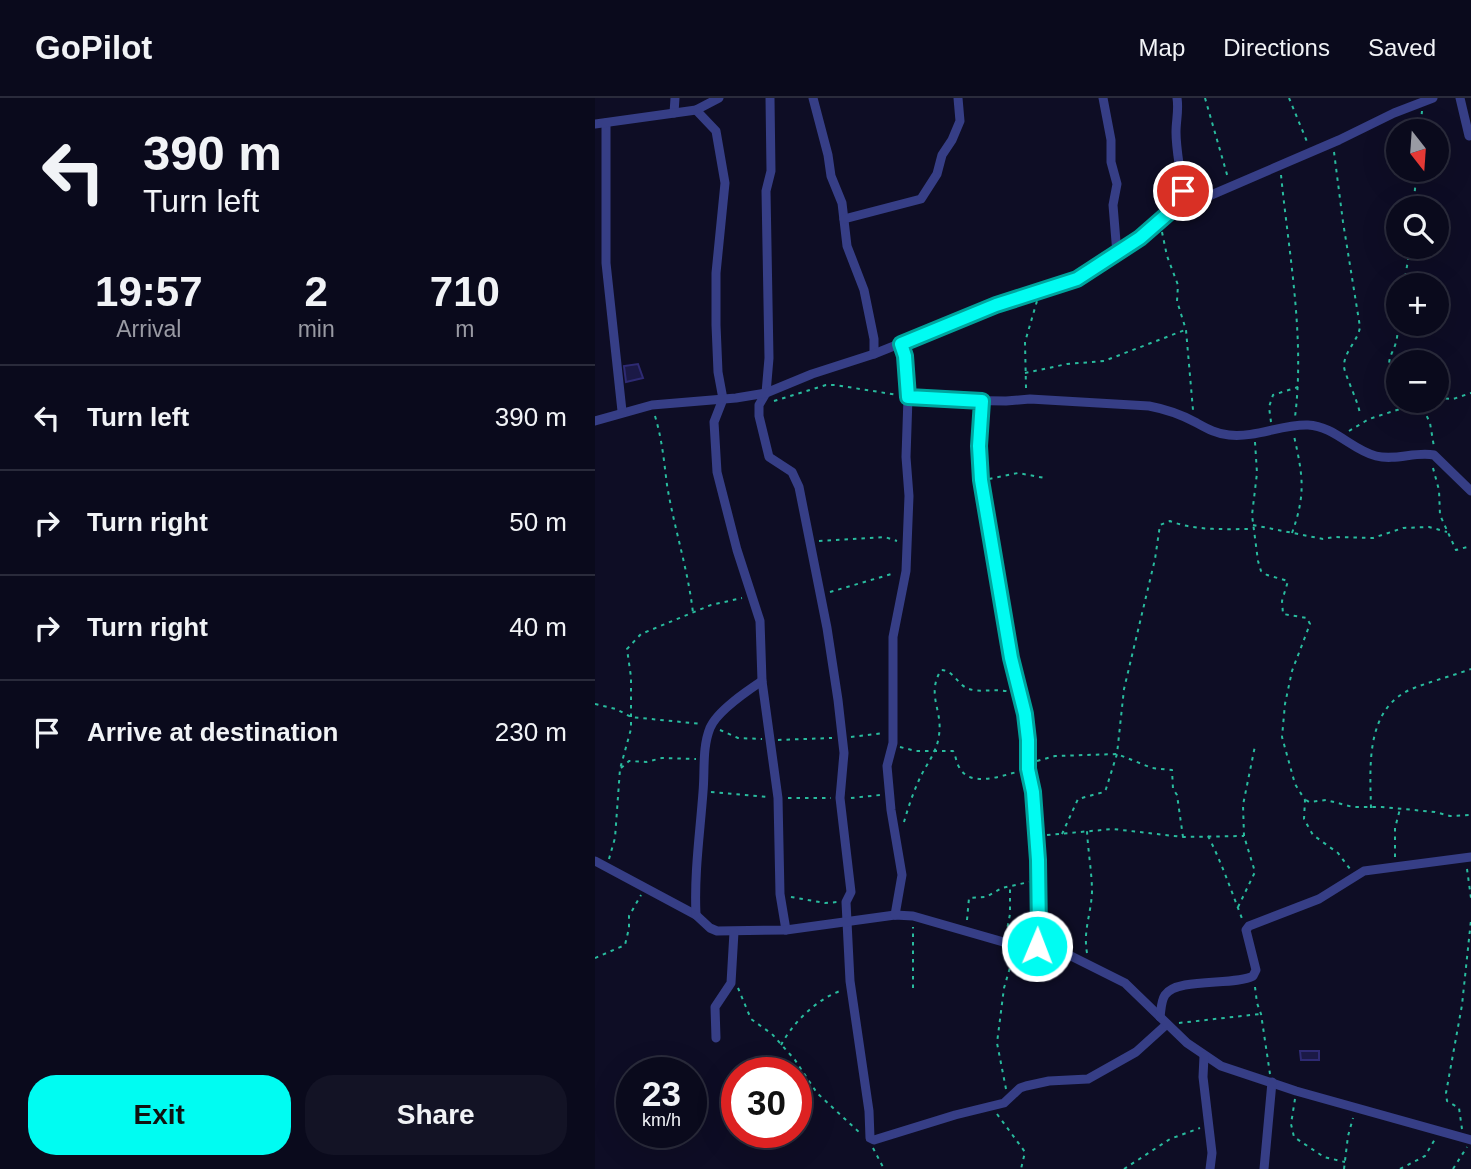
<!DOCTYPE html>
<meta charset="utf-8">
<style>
:root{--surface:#0a0a1c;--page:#131325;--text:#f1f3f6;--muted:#999aa3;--line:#2a2b3b;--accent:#00fcf2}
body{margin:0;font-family:Helvetica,sans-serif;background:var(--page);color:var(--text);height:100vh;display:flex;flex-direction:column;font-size:26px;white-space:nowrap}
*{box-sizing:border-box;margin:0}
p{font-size:23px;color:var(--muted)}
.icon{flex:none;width:38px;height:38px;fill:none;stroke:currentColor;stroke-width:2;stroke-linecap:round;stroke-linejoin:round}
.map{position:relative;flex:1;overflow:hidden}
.details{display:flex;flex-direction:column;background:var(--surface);width:595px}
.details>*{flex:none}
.banner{background:#0a0a1c;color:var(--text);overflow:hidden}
.needle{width:46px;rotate:163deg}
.fabs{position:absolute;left:791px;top:21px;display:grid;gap:14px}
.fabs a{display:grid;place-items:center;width:63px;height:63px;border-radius:50%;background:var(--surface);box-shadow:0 7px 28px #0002,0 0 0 2px var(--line);font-size:35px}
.speed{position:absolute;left:21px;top:959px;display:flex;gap:14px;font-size:35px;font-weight:700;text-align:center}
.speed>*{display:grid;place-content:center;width:91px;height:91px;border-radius:50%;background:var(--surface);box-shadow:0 7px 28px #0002,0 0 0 2px var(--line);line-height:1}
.speed small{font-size:18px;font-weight:400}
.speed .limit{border:10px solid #d22;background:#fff;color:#111}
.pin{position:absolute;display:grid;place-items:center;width:60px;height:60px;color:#fff;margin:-30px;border:4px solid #fff;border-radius:50%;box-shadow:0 2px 7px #0007}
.me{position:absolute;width:77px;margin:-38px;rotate:1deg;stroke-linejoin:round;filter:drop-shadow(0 0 5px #0008)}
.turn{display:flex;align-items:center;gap:24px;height:147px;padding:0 28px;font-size:32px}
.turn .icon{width:91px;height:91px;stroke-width:2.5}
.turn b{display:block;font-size:49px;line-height:60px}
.eta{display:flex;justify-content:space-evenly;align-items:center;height:119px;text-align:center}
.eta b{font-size:42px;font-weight:700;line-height:49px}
.primary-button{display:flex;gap:14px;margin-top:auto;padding:14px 28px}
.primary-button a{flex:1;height:80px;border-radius:28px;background:var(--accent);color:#111;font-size:28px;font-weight:700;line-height:80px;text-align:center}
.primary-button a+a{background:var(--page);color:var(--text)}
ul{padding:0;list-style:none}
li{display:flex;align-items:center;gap:21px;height:105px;padding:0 28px;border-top:2px solid var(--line)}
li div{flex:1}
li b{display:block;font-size:26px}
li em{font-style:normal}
header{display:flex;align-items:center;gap:42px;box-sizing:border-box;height:98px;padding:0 35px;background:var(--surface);border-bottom:2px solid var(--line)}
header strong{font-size:33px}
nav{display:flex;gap:38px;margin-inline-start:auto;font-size:24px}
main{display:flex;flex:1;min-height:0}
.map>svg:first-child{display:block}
.building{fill:#1b1946;stroke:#2e2a73;stroke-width:2}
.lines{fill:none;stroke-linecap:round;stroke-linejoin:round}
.path{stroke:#29bb9e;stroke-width:2;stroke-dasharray:3.5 5;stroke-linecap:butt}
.minor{stroke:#363e86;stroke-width:9}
.route-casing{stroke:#00a49d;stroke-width:18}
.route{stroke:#00fcf2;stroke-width:12}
</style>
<header>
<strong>GoPilot</strong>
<nav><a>Map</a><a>Directions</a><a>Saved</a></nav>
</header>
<main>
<section class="details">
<div class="banner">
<div class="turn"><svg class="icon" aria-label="left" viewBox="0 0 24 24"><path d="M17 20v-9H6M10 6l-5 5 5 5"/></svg><div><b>390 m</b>Turn left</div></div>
</div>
<div class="eta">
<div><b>19:57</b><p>Arrival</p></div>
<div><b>2</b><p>min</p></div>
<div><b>710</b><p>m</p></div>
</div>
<ul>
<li><svg class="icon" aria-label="left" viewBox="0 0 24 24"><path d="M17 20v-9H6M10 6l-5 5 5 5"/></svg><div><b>Turn left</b></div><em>390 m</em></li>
<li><svg class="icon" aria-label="right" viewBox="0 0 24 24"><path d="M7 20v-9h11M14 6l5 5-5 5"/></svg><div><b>Turn right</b></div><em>50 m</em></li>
<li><svg class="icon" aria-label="right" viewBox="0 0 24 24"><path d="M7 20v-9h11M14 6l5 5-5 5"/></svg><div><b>Turn right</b></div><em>40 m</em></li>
<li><svg class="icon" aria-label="arrive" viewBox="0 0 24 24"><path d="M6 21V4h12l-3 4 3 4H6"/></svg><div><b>Arrive at destination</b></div><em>230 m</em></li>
</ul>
<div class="primary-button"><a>Exit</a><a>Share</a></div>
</section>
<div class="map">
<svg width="876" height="1071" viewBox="0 0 876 1071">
<rect width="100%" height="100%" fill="#0e0d25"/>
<!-- building -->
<g class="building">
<polygon points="43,266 48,280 31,284 29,268"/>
<polygon points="705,953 724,953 724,962 706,962"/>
</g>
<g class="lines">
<!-- path -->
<g class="path">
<polyline points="610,0 633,80"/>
<polyline points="694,0 713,46"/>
<polyline points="825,33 827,13"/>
<path d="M739,54L748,124L765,229C763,243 750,252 749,267C748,274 763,302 765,316"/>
<path d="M686,77C694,157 710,239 700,319"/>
<polyline points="818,110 822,72"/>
<polyline points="567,134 572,158 583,187 582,203 591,232 598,312"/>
<polyline points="809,187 815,149"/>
<path d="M803,220C803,228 803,237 801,244C798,256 792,259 795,272L803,278"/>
<polyline points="430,275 472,266 509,263 590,232"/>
<polyline points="431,290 430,244 442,203"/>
<polyline points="842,300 858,301 876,295"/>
<polyline points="179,303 231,287 240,287 303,297"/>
<polyline points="813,303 828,310 835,325 839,349"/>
<path d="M60,318C67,341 69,363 72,387C79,430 93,471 98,515"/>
<polyline points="676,324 674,309 678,297 703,289"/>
<polyline points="754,333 774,321 830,303"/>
<polyline points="660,344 662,375 657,417 663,463 666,473 672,477 693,483 687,503 688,516 712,520 715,526 697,573 690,606 687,639 700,686 710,702 709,721 714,730 718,737 743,755 755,771"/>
<polyline points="838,370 844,392 845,417 861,452 876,448"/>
<polyline points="394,381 423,375 450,380"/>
<polyline points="658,427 728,441 739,439 778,440 808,430 834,429 852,434"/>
<path d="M697,435C711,396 708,378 699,338"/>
<polyline points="224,443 290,439 302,443"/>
<polyline points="235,494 300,475"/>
<polyline points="0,606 21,611 36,619 107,626"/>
<polyline points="125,632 143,640 167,641"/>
<polyline points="256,639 289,635"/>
<polyline points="183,642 237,640"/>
<path d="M305,649L321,653H358C361,658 361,664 364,669C375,690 405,678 422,674"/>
<polyline points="442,663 460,658 522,656 557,670 577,672 578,691 582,697 588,739"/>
<polyline points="26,670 34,663 51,664 67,660 101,661"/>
<polyline points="116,694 174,699"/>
<polyline points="193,700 236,700"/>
<polyline points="256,700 285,697"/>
<polyline points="711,702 714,704 731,702 758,709 787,709 840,714 855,718 876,717"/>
<path d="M776,710C775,667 770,609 819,590C837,583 857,578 876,571"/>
<path d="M309,724C313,710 318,695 324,682C331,666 342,655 344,637C348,612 331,597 346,572C359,572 362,587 374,591C386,595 402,590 415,594"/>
<path d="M467,736L483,701L509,694L511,691L522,656L529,591L560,461L565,427L575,423C600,433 631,431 657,431"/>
<polyline points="452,737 518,731 588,739 649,738"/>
<path d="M613,738C627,765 637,795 648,823"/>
<polyline points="800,759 800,730 805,711"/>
<polyline points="14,761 20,740 25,671 36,631 36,579 32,551 46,536 116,507 147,500"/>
<polyline points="872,771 876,800"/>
<polyline points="196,799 230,805 243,804"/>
<polyline points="643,809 660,774 649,738 648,707 660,648"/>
<polyline points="372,822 374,800 391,799 407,790 434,784"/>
<polyline points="411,837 415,816 415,790"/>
<path d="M492,855C488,832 496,817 497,794C497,775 493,753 492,733"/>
<polyline points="0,860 30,847 34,830 34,818 46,797"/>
<polyline points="660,889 662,905 666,916 675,976"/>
<polyline points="143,890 156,921 177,936 200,962 222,995 265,1035"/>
<polyline points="318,890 318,829"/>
<polyline points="584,925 665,916"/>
<path d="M186,947C199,923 223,900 248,892"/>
<polyline points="411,991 402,945 409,890 419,856"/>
<polyline points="700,1001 696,1026 699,1039 729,1059 750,1064"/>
<polyline points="402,1016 430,1054 426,1071"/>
<polyline points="867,1031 864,1010 852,1003 851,995 867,907 876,822"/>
<polyline points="278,1050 289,1071"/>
<polyline points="529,1071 575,1041 605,1030"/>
<polyline points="749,1071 753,1038 758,1020"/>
<polyline points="805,1071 830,1058 840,1041"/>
<polyline points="858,1071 872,1049"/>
</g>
<!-- minor -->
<g class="minor">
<polyline points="175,0 176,73 171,93 174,260 171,295 164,307 164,318 174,359 197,374 204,389 232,530 243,602 249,655 245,700 256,794 251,804 255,883 274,1013 275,1040 279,1042 360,1017 409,1005 425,990 431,988 454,983 493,981 541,954 572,926"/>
<polyline points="218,0 233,57 236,78 247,105 252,148 269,192 279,241 279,256"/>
<polyline points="508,0 516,42 516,64 522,86 518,107 522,156"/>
<path d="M582,0C584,12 581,22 581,34C581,59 589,82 587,108"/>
<polyline points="865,0 874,38"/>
<polyline points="101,12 121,33 130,85 121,175 121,227 123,274 128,301 119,324 122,374 142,452 165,523 167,583 183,700 185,796 191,832"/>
<polyline points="79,15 80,0"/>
<polyline points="11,25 11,165 27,313"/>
<polyline points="0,26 101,12 124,0"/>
<polyline points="249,121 326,101 342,76 347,57 357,42 365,23 363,0"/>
<path d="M313,299L343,302L411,303L435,301L554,308C570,311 585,316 600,324C611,330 621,336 634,337C661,340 687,326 713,327C739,328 757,352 781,358C801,363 821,353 839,357L876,393"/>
<polyline points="387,303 384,348 386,382 416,560 430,616 433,642 433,671 438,694 443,762 444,835 442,848"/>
<polyline points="0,323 57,307 141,300 171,295 217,276 279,256 401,207 482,181 545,140 577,112 600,104 744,42 799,15 838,0"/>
<polyline points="0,763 101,817 115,830 122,833 191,832 300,817 318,818 422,848 460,850 530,885 592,945 626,968 701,993 876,1042"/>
<path d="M101,817C99,775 105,735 108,694C110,672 107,650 115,630C122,613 152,593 167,583"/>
<polyline points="300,817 307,777 296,712 292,668 298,645 298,539 311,473 314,398 311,359 313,299 310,258 306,246"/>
<path d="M565,919C566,912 566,903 570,897C582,879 640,888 658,878L661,872L651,832L654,828L724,801L769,773L876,759"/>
<polyline points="121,940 120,909 136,885 139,834"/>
<polyline points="609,958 608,979 617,1055 615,1071"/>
<polyline points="669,1071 677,984"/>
</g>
</g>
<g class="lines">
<defs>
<polyline id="route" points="442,848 444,835 443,762 438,694 433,671 433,642 430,616 416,560 386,382 384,348 387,303 313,299 310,258 306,246 401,207 482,181 545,140 577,112 587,108 588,93"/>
</defs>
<!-- route casing -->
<use href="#route" class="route-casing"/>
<!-- route -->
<use href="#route" class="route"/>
</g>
</svg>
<div class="fabs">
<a><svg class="needle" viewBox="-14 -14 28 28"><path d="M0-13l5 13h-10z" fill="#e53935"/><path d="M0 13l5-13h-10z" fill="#999aa3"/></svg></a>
<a><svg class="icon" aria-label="search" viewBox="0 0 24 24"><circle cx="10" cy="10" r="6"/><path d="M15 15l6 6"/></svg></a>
<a>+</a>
<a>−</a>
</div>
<div class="speed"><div>23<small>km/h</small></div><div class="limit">30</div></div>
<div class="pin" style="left:588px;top:93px;background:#d93025"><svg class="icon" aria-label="arrive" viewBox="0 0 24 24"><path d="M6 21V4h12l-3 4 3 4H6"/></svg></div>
<svg class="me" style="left:442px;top:848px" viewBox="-20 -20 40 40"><circle r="17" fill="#00fcf2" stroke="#fff" stroke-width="3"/><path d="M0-11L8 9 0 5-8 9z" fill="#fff"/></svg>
</div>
</main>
